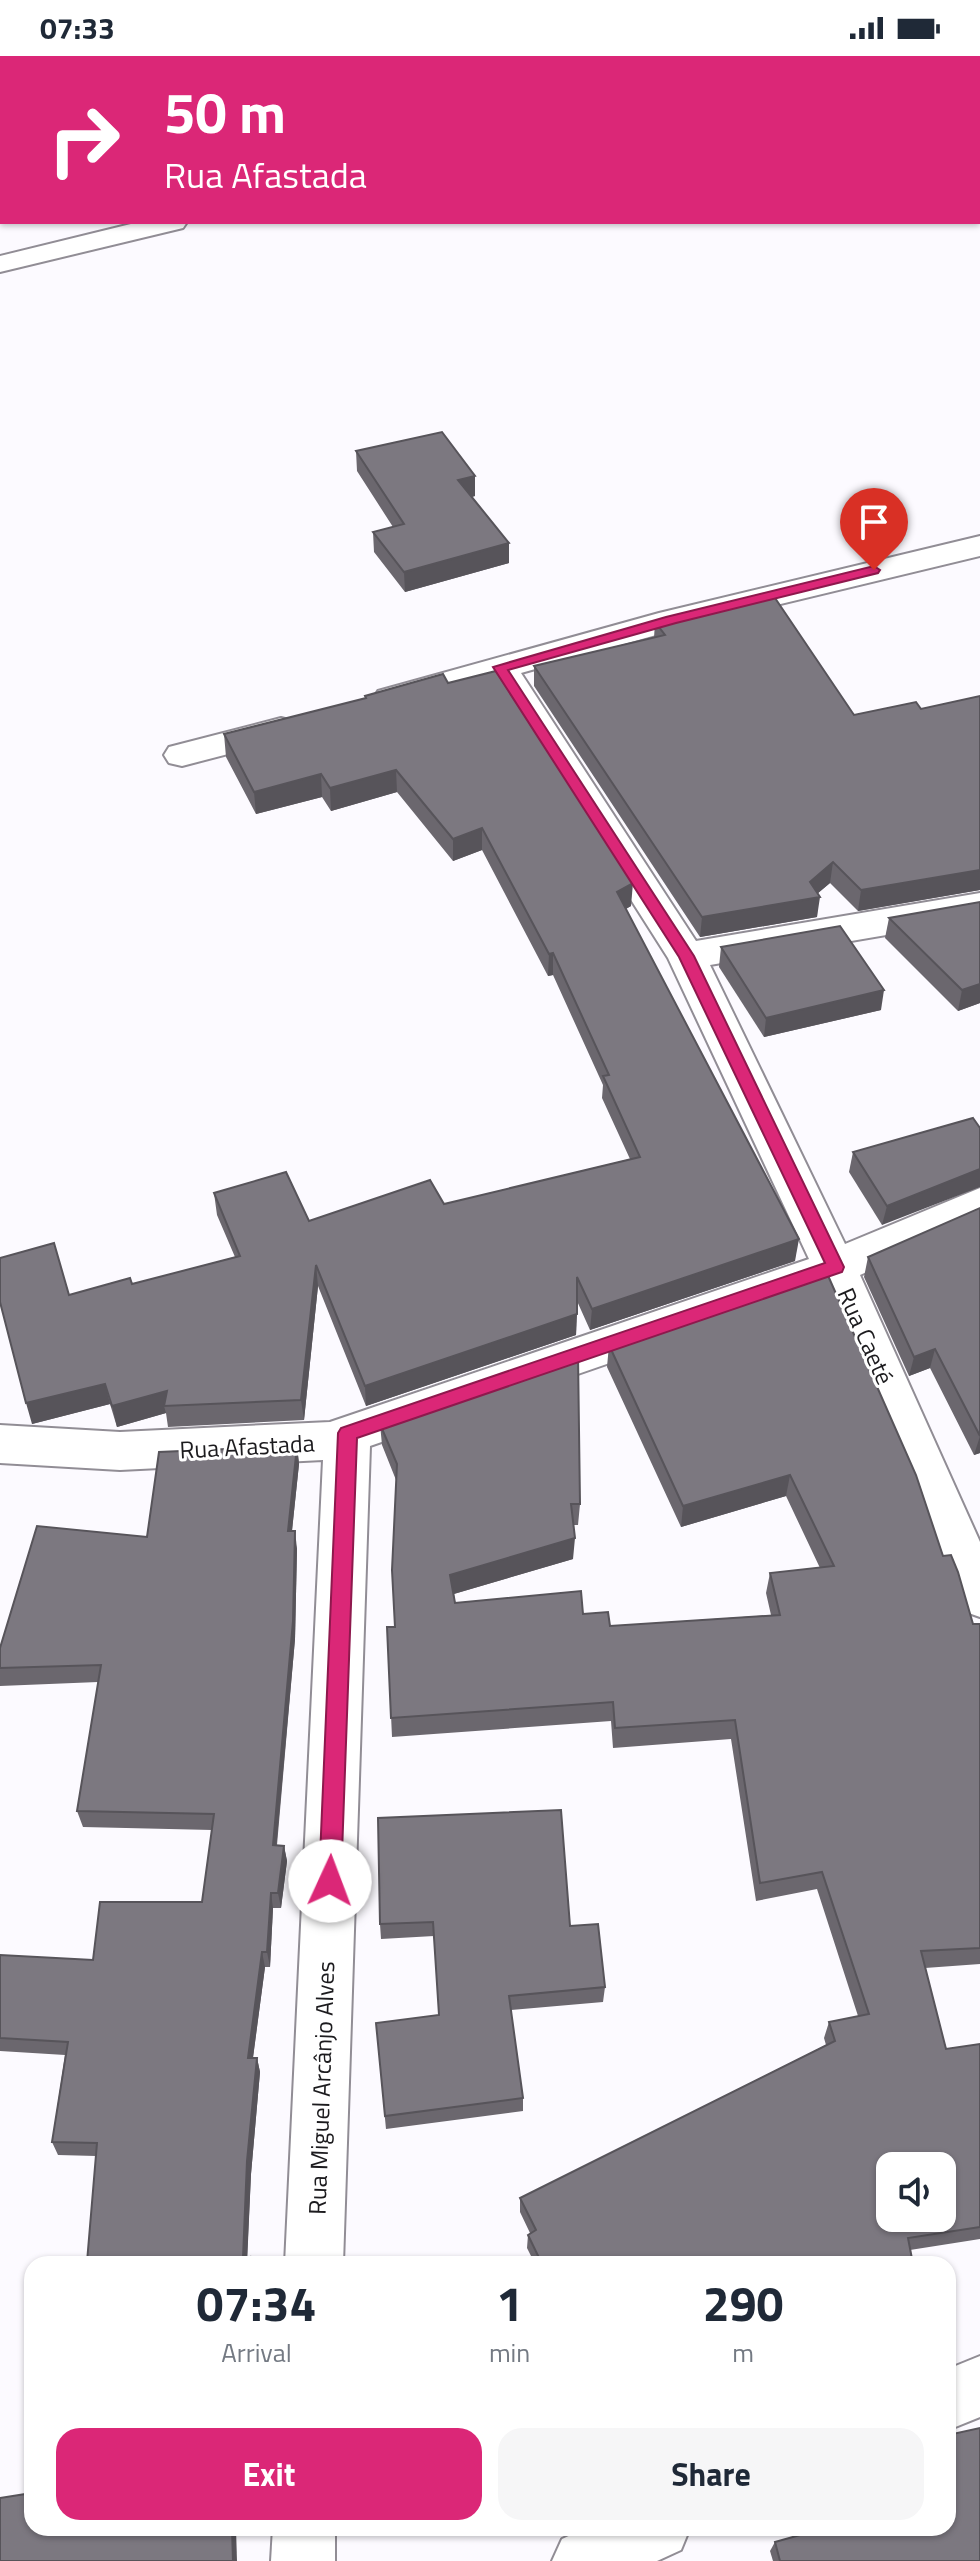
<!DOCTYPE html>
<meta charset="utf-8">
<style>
:root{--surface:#fff;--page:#f6f6f7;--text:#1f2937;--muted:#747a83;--accent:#db2777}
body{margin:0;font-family:"Titillium Web",sans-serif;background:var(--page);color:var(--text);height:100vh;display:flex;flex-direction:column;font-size:30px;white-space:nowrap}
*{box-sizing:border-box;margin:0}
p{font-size:26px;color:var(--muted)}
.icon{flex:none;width:44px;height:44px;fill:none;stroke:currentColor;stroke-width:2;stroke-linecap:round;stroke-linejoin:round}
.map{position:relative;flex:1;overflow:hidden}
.side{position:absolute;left:24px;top:2200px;width:932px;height:280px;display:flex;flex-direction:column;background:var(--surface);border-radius:24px;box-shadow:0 2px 6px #0004}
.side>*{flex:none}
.hud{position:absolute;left:0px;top:0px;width:980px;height:168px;box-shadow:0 2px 6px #0004;background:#db2777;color:#fff;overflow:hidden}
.tools{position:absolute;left:876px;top:2096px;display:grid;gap:16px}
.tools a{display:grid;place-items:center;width:80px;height:80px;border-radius:16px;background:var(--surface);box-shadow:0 2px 6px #0004;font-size:40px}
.pin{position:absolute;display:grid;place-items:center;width:68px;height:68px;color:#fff;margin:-82px -34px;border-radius:50% 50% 50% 0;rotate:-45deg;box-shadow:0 0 8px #0007}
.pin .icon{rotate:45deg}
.me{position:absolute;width:88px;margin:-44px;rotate:2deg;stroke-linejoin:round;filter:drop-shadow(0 0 6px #0008)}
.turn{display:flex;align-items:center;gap:28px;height:168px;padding:0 32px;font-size:36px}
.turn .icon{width:104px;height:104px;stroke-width:2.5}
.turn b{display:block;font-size:56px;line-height:68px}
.eta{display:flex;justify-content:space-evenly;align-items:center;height:136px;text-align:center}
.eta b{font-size:48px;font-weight:700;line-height:56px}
.primary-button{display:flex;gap:16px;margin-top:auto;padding:16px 32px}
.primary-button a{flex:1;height:92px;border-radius:24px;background:var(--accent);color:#fff;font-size:32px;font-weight:700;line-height:92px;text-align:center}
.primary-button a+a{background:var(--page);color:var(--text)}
.status{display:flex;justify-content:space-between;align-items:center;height:56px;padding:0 40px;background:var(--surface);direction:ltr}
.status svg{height:22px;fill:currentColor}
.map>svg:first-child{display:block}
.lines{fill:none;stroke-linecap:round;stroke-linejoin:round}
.minor-casing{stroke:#918d95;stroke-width:4}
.minor{fill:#fff;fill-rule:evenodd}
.wall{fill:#6b676e}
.shaded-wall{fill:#57545a}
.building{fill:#7c7880;stroke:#57545a;stroke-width:2;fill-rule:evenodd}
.route{fill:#db2777;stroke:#8e194d;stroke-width:2}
.labels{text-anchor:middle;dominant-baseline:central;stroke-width:6;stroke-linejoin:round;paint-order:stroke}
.street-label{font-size:24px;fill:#1c1b1e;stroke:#fff}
</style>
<div class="status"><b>07:33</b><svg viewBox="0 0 49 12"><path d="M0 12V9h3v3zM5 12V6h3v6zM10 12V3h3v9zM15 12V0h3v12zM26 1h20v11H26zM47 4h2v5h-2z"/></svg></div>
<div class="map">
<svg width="980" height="2505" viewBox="0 0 980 2505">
<rect width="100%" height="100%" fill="#fcfaff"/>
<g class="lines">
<defs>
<g id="minor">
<polygon points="232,0 256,0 257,2 233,2"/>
<polygon points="139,166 187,166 183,172 0,216 0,200"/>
<polygon points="980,480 980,500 681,572 521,617 696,885 980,837 980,863 710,909 845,1188 980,1132 980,1166 860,1219 980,1486 980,1561 963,1555 823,1233 370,1390 343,2208 285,2208 323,1404 120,1414 0,1407 0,1369 120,1376 330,1366 809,1203 668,902 492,625 390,654 378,651 373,643 378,635 659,557"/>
<polygon points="281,662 293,665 299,673 293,681 182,710 169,707 164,699 169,691"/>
<polygon points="980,2300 980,2361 948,2374 948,2313"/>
<polygon points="273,2472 335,2472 335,2505 271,2505"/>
<polygon points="586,2472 690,2472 681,2494 657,2505 552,2505 562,2483"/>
</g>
</defs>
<!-- minor casing -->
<use href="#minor" class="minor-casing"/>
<!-- minor -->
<use href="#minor" class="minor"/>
</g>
<!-- wall -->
<g class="wall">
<polygon points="254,0 778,0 769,2 254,2"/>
<polygon points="356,395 475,420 475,440 472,441 509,487 509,507 405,536 374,496 373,476 393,471 357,415"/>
<polygon points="655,566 854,659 921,653 980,640 980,834 858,855 830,827 818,837 817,861 700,881 534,630 534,610 654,582"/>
<polygon points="448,627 631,850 626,853 795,1205 590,1274 577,1245 576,1279 366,1350 318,1230 304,1364 168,1371 166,1357 117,1371 110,1348 32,1368 69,1239 132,1228 235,1201 217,1159 214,1137 309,1165 444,1148 630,1103 602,1042 603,1029 553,919 548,920 482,794 453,805 397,736 331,755 322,741 256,758 226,701 224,678 365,643 365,640"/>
<polygon points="980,846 980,947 958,955 885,882 889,862"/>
<polygon points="721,891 881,954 764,981 719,911"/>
<polygon points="980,1072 882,1169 849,1116 853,1096"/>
<polygon points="980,1152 980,1397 974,1399 930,1312 909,1320 864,1221 868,1201"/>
<polygon points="609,1289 943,1500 973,1568 980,1568 980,1908 925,1912 946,1993 980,1988 980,2183 910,2194 913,2208 535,2208 527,2192 528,2179 530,2177 520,2156 520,2142 826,1989 824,1982 829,1966 858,1960 817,1833 756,1845 731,1683 613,1692 611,1665 392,1681 387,1571 395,1571 396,1424 382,1389 380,1368 580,1448 578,1469 573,1469 573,1503 454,1538 455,1547 583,1558 610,1570 771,1559 766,1537 770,1517 820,1512 786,1440 681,1471 607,1311"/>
<polygon points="297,1390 299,1408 292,1475 297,1493 295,1583 277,1789 284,1790 287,1805 281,1852 273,1852 270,1911 265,1911 253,2002 257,2002 260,2016 251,2118 247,2202 250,2201 252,2208 53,2208 87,2206 96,2100 58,2099 52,2086 65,1999 0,1995 0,1899 93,1904 202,1846 212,1774 83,1771 77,1755 98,1626 0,1630 0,1592 147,1481"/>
<polygon points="378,1762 570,1870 605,1931 603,1946 511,1954 523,2042 523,2055 386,2073 376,1967 439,1959 434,1880 381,1883 380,1868"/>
<polygon points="384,2472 437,2472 385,2478"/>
<polygon points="948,2472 980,2505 773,2505 770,2495 775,2486"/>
</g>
<!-- shaded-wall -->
<g class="shaded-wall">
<polygon points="117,0 155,0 146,2 117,2"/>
<polygon points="712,0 778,0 769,2 704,2"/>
<polygon points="475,420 475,440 458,444 458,424"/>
<polygon points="509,487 509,507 405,536 404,516"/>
<polygon points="396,714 397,736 331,755 330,732"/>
<polygon points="321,718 322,741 256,758 254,736"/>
<polygon points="482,772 482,794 453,805 453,783"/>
<polygon points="833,806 830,827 811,843 820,841 817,861 700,881 702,861 810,826"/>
<polygon points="980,814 980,834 858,855 861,834"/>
<polygon points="633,827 631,850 616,858 617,836"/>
<polygon points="553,897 553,919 548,920 549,898"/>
<polygon points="980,928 980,947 958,955 962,934"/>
<polygon points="884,934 881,954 764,981 766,962"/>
<polygon points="980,1113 980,1131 882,1169 887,1150"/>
<polygon points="799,1183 795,1205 590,1274 592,1253"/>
<polygon points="316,1209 318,1230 304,1364 301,1344"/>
<polygon points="577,1258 576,1279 366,1350 365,1330"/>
<polygon points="935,1293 930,1312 909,1320 914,1301"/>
<polygon points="105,1328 110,1348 32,1368 26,1347"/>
<polygon points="167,1335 164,1350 166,1357 117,1371 112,1350"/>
<polygon points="980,1380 980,1397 974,1399"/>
<polygon points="297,1390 299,1408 290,1493 288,1475"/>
<polygon points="790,1419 786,1440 681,1471 683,1450"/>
<polygon points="295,1475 297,1493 295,1583 275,1805 273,1789"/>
<polygon points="575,1482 573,1503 450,1539 450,1519"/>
<polygon points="284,1790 287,1805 281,1852 278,1837"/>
<polygon points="271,1837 273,1852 270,1911 267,1896"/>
<polygon points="262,1896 265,1911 251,2016 248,2002"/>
<polygon points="257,2002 260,2016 251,2118 247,2208 243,2202 247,2105"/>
<polygon points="232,2472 236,2472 237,2505 233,2505"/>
</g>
<!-- building -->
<g class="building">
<polygon points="264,0 712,0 704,2 266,2"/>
<polygon points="442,376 475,420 458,424 509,487 404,516 373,476 404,468 356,395"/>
<polygon points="773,539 854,659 916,646 921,653 980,640 980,814 861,834 833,806 810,826 820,841 702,861 534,610 665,579 655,566"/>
<polygon points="496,615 633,827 617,836 799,1183 592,1253 577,1221 577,1258 365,1330 316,1209 301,1344 164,1350 167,1335 112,1350 105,1328 26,1347 0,1246 0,1202 54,1187 69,1239 130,1222 132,1228 240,1200 214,1137 286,1116 309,1165 430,1124 444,1148 640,1101 603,1020 609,1019 553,897 549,898 482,772 453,783 396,714 330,732 321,718 254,736 224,678 366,642 365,640 443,618 448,627"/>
<polygon points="980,846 980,928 962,934 889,862"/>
<polygon points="840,870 884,934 766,962 721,891"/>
<polygon points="973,1062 980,1072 980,1113 887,1150 853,1096"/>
<polygon points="980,1152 980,1380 935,1293 914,1301 868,1201"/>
<path d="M826,1215L916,1419L943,1500L951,1499L958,1516L973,1568H980V1892L921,1895L946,1993L980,1988V2171L908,2182L913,2208H542L528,2179L536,2174L520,2142L835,1985L829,1966L869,1958L822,1816L760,1827L735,1664L615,1672L613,1646L391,1662L387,1571H395L392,1514L397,1408L380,1368L578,1300L580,1448H571L575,1482L450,1519L455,1547L581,1535L583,1558L608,1556L610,1570L780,1559L770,1517L834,1510L790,1419L683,1450L609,1289ZM890,2110H942V2162H890Z"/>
<polygon points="297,1390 288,1475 295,1475 293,1565 273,1789 284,1790 278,1837 271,1837 267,1896 262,1896 248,2002 257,2002 247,2105 243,2202 250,2201 249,2208 53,2208 53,2207 87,2206 97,2087 52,2086 68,1986 0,1982 0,1899 93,1904 100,1846 202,1846 214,1758 77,1755 101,1609 0,1612 0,1592 37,1470 147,1481 159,1396"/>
<polygon points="561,1754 570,1870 598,1868 605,1931 509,1940 523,2042 385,2060 376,1967 439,1959 433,1866 380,1868 378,1762"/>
<polygon points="980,2372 980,2505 780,2505 775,2486 825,2472 948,2472 948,2379"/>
<polygon points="32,2437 32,2472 232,2472 233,2505 0,2505 0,2442"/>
</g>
<!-- route -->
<polygon class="route" points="874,510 880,514 878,517 676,567 508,614 694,900 844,1211 842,1216 357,1382 341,1825 337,1832 330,1835 322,1832 319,1825 338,1377 341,1372 825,1207 679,901 493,611 666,561"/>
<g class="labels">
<!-- street labels -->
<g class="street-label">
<text transform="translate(866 1280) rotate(66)">Rua Caeté</text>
<text transform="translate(247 1390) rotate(-3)">Rua Afastada</text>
<text transform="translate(321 2032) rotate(-88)">Rua Miguel Arcânjo Alves</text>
</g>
</g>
</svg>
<div class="tools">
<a><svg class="icon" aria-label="sound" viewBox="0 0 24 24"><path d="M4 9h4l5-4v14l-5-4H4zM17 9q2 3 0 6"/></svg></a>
</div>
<div class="pin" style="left:874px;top:514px;background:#d93025"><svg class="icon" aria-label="arrive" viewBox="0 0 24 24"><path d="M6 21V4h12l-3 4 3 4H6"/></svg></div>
<svg class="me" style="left:330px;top:1825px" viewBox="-20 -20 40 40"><circle r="19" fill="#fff"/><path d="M0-13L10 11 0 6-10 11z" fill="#db2777"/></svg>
<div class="hud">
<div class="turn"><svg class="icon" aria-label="right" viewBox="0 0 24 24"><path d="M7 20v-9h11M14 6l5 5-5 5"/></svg><div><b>50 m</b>Rua Afastada</div></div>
</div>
<section class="side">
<div class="eta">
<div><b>07:34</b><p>Arrival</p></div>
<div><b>1</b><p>min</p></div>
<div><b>290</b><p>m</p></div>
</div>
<div class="primary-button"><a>Exit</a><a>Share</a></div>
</section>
</div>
